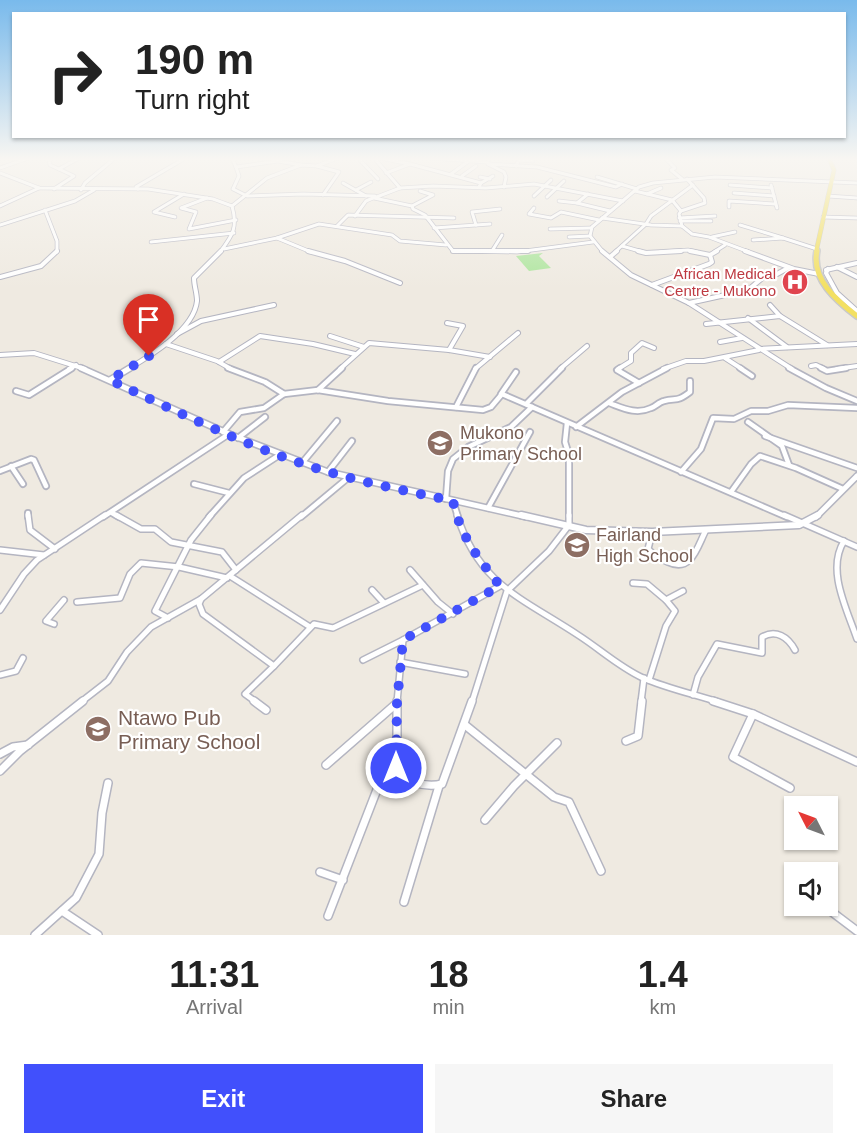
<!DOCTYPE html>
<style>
:root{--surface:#fff;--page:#f6f6f6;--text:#222;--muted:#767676;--accent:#4150fc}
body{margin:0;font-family:Arial,sans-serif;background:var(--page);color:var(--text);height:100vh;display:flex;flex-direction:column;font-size:22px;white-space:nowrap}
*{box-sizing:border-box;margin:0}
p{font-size:20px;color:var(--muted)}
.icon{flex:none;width:33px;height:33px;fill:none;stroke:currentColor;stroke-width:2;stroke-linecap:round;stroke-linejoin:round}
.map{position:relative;height:935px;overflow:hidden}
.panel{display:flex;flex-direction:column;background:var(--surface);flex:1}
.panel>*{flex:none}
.hud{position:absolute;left:12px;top:12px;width:834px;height:126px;border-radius:0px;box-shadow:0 2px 4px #0004;background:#fff;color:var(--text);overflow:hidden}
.needle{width:39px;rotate:312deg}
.fabs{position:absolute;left:784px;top:796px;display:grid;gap:12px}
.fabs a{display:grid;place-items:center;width:54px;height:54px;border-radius:0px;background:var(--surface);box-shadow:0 2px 4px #0004;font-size:30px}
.pin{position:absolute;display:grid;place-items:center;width:51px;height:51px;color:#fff;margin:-62px -26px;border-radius:50% 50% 50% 0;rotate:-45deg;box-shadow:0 0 6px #0007}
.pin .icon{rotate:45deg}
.me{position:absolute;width:66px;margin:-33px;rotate:0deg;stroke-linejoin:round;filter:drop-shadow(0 0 4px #0008)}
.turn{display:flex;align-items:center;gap:21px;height:126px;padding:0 24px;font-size:27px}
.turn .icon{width:78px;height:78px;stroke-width:2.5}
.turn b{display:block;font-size:42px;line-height:51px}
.eta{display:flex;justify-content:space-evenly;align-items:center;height:102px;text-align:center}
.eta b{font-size:36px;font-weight:600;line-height:42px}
.primary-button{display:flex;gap:12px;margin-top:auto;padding:12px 24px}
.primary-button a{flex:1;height:69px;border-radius:0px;background:var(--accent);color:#fff;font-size:24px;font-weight:600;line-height:69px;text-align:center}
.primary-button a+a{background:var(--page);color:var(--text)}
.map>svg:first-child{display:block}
.green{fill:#aee59e}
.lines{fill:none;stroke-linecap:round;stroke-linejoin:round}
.minor-far4-casing{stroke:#b4b5c1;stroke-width:4.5}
.minor-far3-casing{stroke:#b4b5c1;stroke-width:6}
.minor-far2-casing{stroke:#b4b5c1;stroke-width:8}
.minor-far1-casing{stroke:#b4b5c1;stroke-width:8}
.minor-casing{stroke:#b4b5c1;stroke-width:10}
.tertiary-far3-casing{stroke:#b4b5c1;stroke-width:4.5}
.tertiary-far2-casing{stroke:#b4b5c1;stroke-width:6}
.tertiary-far1-casing{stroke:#b4b5c1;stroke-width:8}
.tertiary-casing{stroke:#b4b5c1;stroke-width:9}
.primary-far1-casing{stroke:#c9c9c9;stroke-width:5}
.primary-casing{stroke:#c9c9c9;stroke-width:8}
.minor-far4{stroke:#fff;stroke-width:3}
.minor-far3{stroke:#fff;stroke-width:4}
.minor-far2{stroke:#fff;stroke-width:4.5}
.minor-far1{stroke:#fff;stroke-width:5}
.minor{stroke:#fff;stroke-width:7}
.tertiary-far3{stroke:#fff;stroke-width:3}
.tertiary-far2{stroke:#fff;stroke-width:4}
.tertiary-far1{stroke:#fff;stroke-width:5}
.tertiary{stroke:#fff;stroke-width:6}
.primary-far1{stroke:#f3e062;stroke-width:4}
.primary{stroke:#f3e062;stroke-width:5}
.route{stroke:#4150fc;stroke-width:10;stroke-dasharray:0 18}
.labels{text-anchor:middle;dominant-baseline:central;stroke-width:4.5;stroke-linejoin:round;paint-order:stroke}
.far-health-label{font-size:15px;fill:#be3a42;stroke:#fff;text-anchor:end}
.education-label{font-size:18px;fill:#785e54;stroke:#fff;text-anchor:start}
.near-education-label{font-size:21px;fill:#785e54;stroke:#fff;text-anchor:start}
</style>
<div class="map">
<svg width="857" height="935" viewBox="0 0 857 935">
<rect width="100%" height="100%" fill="#efeae1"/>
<!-- green -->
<polygon class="green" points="543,253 539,256 551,268 529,271 516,256"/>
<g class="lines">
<defs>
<g id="minor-far4">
<polyline points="49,158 50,165 74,176 54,189"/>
<polyline points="232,158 236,167"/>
<polyline points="358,158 378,179"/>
<polyline points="374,158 400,188 433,186 486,188 534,184 623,201"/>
<polyline points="380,158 410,164 386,173"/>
<polyline points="431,158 486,162"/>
<polyline points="488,158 488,164 504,172 506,177 504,187"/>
<polyline points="665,158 675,168 671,170 682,179"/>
<polyline points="410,164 481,183 479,187"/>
<polyline points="488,164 537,167 616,187 622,184"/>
<polyline points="301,165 278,161 236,167 239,176 233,189 247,196 303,194 375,196"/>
<polyline points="317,166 339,172 323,195"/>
<polyline points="516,166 519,160 533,161"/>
<polyline points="0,168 28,158"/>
<polyline points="59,169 79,158"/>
<polyline points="451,174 470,160"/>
<polyline points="462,176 476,166"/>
<polyline points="480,177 490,179"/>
<polyline points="597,177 637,189"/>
<polyline points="687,179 704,198 705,203 681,211 679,214 682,226 692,234 709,237 749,252"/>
<polyline points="343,183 366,196"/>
<polyline points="481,183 493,176"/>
<polyline points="730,185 772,188"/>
<polyline points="771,185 777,208"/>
<polyline points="400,188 374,198 412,206 413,209 425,215 453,251 517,252 593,242"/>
<polyline points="138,189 136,187 182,160"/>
<polyline points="81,190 85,183 115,158"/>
<polyline points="356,190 371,182"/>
<polyline points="635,191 672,200 681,211"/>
<polyline points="734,193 774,196"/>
<polyline points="588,194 577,203 610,211"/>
<polyline points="647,194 661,188"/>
<polyline points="534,196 551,180"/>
<polyline points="828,196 857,198"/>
<polyline points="547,197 564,181"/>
<polyline points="207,198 181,208 196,212 189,229 236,220"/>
<polyline points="559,201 577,203"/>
<polyline points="0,206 39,188"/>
<polyline points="412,206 433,195 420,191"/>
<polyline points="729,207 729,201 775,204"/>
<polyline points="534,208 529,214 551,218 561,212 599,220"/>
<polyline points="45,210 57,241 57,252"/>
<polyline points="355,216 366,201 373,198"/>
<polyline points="175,217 154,212 184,194"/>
<polyline points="823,217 857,218"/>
<polyline points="602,218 651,225 682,226"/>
<polyline points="679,218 715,216"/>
<polyline points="680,221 711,221"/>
<polyline points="490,224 476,225 472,212 500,209"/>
<polyline points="0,225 75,201 94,190"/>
<polyline points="740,225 783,238"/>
<polyline points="337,226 348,215 454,218"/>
<polyline points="434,228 476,225"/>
<polyline points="550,229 591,228"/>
<polyline points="569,237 590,236"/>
<polyline points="712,237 735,232"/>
<polyline points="277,238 311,252"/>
<polyline points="753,240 783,238 817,249"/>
<polyline points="151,242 234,233"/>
<polyline points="622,246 643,252"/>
<polyline points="224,249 277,238 319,224 392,235 400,241 446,245"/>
<polyline points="492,251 502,235"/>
<polyline points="603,252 590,236 592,227 639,187 653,183 715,177 857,183"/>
<polyline points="615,252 646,224 651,216 693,185"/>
<polyline points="660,252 688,250 697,252"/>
<polyline points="714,252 725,245"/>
</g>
<g id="minor-far3">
<polyline points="308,251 345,261 400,283"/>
<polyline points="453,251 528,251"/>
<polyline points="602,251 631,275 689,303 792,369"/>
<polyline points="638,251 646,253 681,251"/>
<polyline points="690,251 710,255"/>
<polyline points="745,251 794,269 819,274"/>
<polyline points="610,257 617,251"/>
<polyline points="837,267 857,277"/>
<polyline points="828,269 826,273 837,293 857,311"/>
<polyline points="826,270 857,263"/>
<polyline points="0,277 41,266 57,251"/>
<polyline points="652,285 709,264 712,262 710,255 717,251"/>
<polyline points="689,303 748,290 766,275 777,274 788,268"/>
<polyline points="770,305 780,316"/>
<polyline points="748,318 787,347"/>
<polyline points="447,323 463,326 449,350"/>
<polyline points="706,324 780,316 827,345"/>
<polyline points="177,334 201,321 274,305"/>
<polyline points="330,336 364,347"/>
<polyline points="720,342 742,338"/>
<polyline points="166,344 217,361 231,369"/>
<polyline points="758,349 857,344"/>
<polyline points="725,358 742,369"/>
<polyline points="219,362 260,336 313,344 355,354"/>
<polyline points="811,366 816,365 824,369"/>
<polyline points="69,369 76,365"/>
<polyline points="340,369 369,343 449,350 490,357"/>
<polyline points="475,369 518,333"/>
<polyline points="560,369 587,346"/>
<polyline points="618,369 631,361 631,353 642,343 654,348"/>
<polyline points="663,369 686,361 704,361 759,350"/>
<polyline points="837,369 857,366"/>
</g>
<g id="minor-far2">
<polyline points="228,368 265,382 284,394"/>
<polyline points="620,368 617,370 639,383"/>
<polyline points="740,368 752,376"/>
<polyline points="789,368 826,388 857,401"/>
<polyline points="821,368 827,371 846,368"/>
<polyline points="318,390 342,368"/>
<polyline points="16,391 29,395 72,368"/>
<polyline points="501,394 516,372"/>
<path d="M609,403C623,408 636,415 651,408C655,407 659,402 664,401C677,398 677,402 690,392V381"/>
<polyline points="526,404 562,368"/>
<polyline points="456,407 476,368"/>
<polyline points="748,422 782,446 789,465"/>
<polyline points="567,423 565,442 569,455 569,517"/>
<polyline points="576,427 622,392 667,368"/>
<polyline points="223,432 240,412 264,408 284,394 318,390 388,401 483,410 491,407 502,394 787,517"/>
<polyline points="765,436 857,468"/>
<polyline points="238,438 265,417"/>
<polyline points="302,463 337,421"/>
<polyline points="11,466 23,484"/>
<polyline points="0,471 31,459 34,460 46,486"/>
<polyline points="328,472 352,441"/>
<polyline points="681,472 701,449 713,418 734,419 751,411 768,411 788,405 857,408"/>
<polyline points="194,484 229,493"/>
<polyline points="731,492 751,464 760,456 796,468 843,489"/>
<polyline points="446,499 448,471 453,459 468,447 511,427 532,407"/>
<polyline points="453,501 458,517"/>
<polyline points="488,508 530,432"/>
<polyline points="28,513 28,517"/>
<polyline points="112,513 119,517"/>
<polyline points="103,517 229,434"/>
<polyline points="209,517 244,478 281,454"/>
<polyline points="301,517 349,477"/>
</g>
<g id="minor-far1">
<polyline points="28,515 30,530 55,549"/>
<polyline points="116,515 141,529 155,529 171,542 222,552 236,570"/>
<path d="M457,515C479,585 522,598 578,635C600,649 619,667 643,678C666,688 693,694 718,702"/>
<polyline points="784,515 857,547"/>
<path d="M646,532L650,541L648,549C655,556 659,558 668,562C692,573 697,547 706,530"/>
<path d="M844,541C826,570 847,609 857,639"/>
<polyline points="0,550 44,555"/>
<polyline points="410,570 438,602 453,614"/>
<polyline points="230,576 310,627"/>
<polyline points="633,583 647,584 666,600"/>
<polyline points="372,590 384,603"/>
<polyline points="201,599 199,604 203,614 274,666 245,694 256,702"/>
<polyline points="77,602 120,598 130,574 141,563 179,567 227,578"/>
<polyline points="0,610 24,574 37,560 105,515"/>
<polyline points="168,618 155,611 191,540 211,515"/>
<polyline points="54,624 46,621 64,600"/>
<polyline points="363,660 403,640"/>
<polyline points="400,662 465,674"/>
<polyline points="274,666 314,624 333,628 423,585"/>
<polyline points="0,675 16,671 23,658"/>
<polyline points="649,680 666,626 675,611 666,600 683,591"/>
<path d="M693,695L698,677L717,644L762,653V637C776,629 788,637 795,650"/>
<polyline points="81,702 108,681 127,652 151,627 201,599 302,515"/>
<polyline points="397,702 403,640 500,586"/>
<polyline points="472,702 507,591 549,551 569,525 569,515"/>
<polyline points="641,702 644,678"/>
</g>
<g id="minor">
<polyline points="254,701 266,710"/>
<path d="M397,701V773C410,782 426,788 442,784L472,701"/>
<polyline points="713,701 753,714 857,762"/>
<polyline points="753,714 733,757 790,788"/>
<polyline points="465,725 554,797 569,802 601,871"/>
<polyline points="626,741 638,736 642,701"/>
<polyline points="0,754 13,747 28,745"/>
<polyline points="326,765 397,703"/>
<polyline points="0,771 20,751 83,701"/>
<polyline points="485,820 514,786 557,743"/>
<polyline points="320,872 343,880"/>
<polyline points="404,902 439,786"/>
<polyline points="824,906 857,931"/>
<polyline points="62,911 98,935"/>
<polyline points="328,916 378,787 385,773 396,768"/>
<polyline points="35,935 76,898 99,854 102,813 108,783"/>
</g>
<g id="tertiary-far3">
<polyline points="0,173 39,188 148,189 213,199 232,206"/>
<path d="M220,252C233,235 238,227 232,206L267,178L301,165L317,166L337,158"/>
</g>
<g id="tertiary-far2">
<polyline points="0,355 34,353 85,369"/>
<path d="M128,369C150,356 194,330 197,301C197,293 194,286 194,278L221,251"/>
</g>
<g id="tertiary-far1">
<polyline points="81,368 229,434 328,472 527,517"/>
<polyline points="110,380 130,368"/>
<polyline points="816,517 857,476"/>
</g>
<polyline id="tertiary" points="521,515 586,530 652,532 799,525 818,515"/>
<polyline id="primary-far1" points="816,252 834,170 829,158"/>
<path id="primary" d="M817,251C811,279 837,301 857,316"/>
</defs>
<!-- minor-far4 casing -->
<use href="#minor-far4" class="minor-far4-casing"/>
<!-- minor-far3 casing -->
<use href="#minor-far3" class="minor-far3-casing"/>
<!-- minor-far2 casing -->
<use href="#minor-far2" class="minor-far2-casing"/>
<!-- minor-far1 casing -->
<use href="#minor-far1" class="minor-far1-casing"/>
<!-- minor casing -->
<use href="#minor" class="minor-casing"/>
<!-- tertiary-far3 casing -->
<use href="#tertiary-far3" class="tertiary-far3-casing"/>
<!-- tertiary-far2 casing -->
<use href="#tertiary-far2" class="tertiary-far2-casing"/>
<!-- tertiary-far1 casing -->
<use href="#tertiary-far1" class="tertiary-far1-casing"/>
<!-- tertiary casing -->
<use href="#tertiary" class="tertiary-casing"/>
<!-- primary-far1 casing -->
<use href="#primary-far1" class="primary-far1-casing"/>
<!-- primary casing -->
<use href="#primary" class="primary-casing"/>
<!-- minor-far4 -->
<use href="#minor-far4" class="minor-far4"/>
<!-- minor-far3 -->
<use href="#minor-far3" class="minor-far3"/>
<!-- minor-far2 -->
<use href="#minor-far2" class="minor-far2"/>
<!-- minor-far1 -->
<use href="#minor-far1" class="minor-far1"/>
<!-- minor -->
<use href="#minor" class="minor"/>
<!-- tertiary-far3 -->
<use href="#tertiary-far3" class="tertiary-far3"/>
<!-- tertiary-far2 -->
<use href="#tertiary-far2" class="tertiary-far2"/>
<!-- tertiary-far1 -->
<use href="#tertiary-far1" class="tertiary-far1"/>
<!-- tertiary -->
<use href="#tertiary" class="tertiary"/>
<!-- primary-far1 -->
<use href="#primary-far1" class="primary-far1"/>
<!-- primary -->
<use href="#primary" class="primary"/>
</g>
<!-- sky -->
<linearGradient id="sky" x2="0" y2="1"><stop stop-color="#79baec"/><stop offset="0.55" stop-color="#f8f6f2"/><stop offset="1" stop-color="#f8f6f2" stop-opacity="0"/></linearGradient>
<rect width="857" height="289" fill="url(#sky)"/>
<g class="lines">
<!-- route -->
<path class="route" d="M149,356L110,380C180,413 255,451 329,472C369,484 412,492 453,501C461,538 478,557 500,586L403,640L397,703L396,768"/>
</g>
<!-- icons -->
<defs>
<symbol id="hospital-disc" viewBox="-11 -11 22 22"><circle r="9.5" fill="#e0444e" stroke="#fff"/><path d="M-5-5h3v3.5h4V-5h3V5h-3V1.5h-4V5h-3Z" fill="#fff"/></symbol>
<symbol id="school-disc" viewBox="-11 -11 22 22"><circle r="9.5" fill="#8d6e63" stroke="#fff"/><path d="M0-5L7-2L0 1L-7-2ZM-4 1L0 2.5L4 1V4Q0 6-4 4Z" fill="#fff"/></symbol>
</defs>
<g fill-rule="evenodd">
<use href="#hospital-disc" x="780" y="267" width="30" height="30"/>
<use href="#school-disc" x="425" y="428" width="30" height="30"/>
<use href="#school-disc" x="562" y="530" width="30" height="30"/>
<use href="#school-disc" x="83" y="714" width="30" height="30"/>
</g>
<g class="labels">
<!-- far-health labels -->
<g class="far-health-label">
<text x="776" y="273">African Medical<tspan x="776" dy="17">Centre - Mukono</tspan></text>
</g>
<!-- education labels -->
<g class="education-label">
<text x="460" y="433">Mukono<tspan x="460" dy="21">Primary School</tspan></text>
<text x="596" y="535">Fairland<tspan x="596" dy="21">High School</tspan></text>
</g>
<!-- near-education labels -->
<g class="near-education-label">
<text x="118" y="717">Ntawo Pub<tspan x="118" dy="24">Primary School</tspan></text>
</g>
</g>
</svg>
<div class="fabs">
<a><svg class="needle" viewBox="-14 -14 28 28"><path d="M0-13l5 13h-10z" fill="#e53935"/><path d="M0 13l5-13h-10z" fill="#767676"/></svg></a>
<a><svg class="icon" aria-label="sound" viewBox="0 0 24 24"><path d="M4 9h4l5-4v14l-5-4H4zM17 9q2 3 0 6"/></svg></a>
</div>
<div class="pin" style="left:149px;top:356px;background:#d93025"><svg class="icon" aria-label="arrive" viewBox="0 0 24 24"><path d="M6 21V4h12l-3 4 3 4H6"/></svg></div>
<svg class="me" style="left:396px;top:768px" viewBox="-20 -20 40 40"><circle r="17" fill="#4150fc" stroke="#fff" stroke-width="3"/><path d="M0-11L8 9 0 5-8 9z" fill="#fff"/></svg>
<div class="hud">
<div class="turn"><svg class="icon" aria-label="right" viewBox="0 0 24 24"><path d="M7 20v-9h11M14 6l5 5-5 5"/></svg><div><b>190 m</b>Turn right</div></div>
</div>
</div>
<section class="panel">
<div class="eta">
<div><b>11:31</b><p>Arrival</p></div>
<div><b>18</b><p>min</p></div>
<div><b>1.4</b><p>km</p></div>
</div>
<div class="primary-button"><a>Exit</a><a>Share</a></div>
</section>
